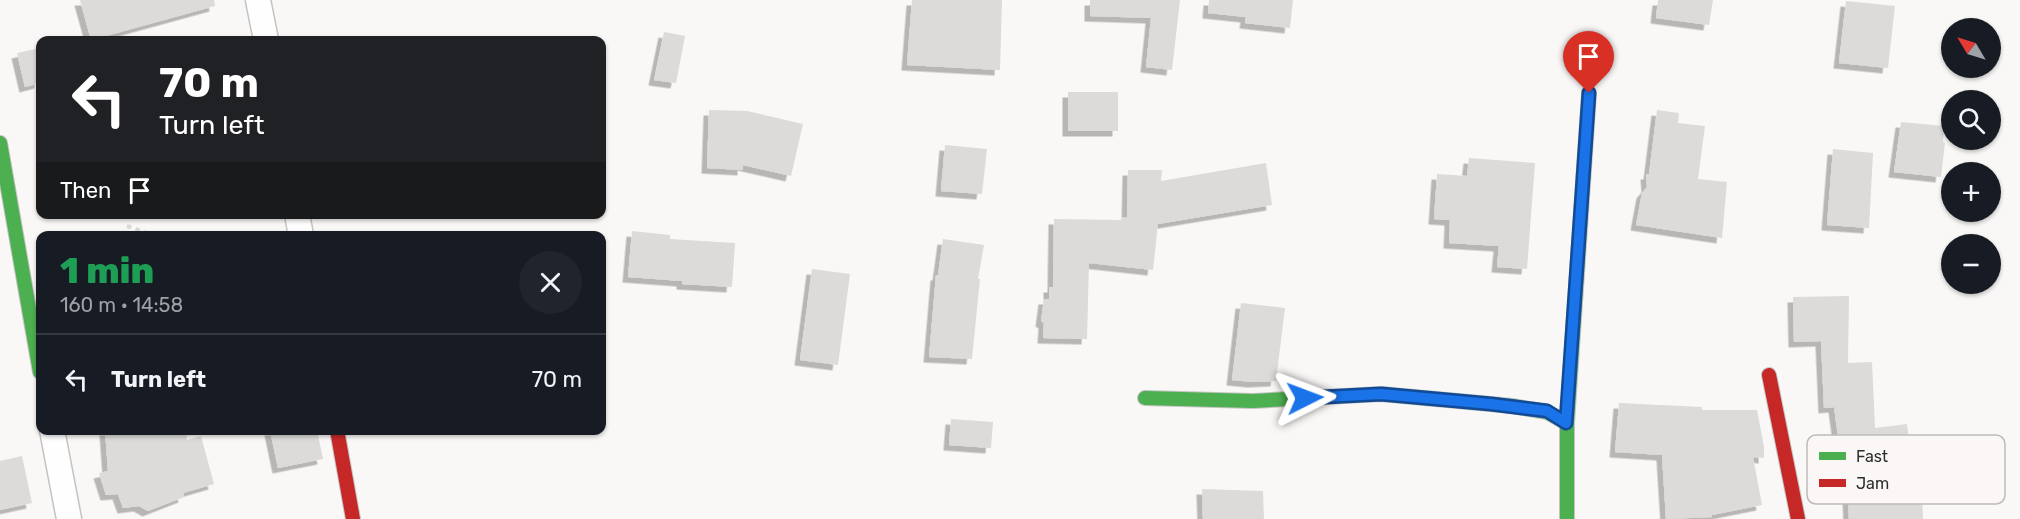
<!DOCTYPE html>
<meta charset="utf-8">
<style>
:root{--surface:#171b24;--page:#20242c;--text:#f1f3f6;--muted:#9ea1a6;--line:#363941}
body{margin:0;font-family:Rubik,sans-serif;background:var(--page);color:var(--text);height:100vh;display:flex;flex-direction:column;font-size:22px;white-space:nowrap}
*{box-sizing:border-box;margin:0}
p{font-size:20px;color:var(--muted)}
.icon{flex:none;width:33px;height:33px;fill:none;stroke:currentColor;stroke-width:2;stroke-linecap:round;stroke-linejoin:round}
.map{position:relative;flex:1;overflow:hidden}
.panel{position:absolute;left:36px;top:231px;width:570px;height:204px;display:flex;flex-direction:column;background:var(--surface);border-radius:12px;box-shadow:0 2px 4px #0004}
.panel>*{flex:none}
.guide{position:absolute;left:36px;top:36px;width:570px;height:183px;border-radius:12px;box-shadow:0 2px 4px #0004;background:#202124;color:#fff;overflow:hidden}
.needle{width:39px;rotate:308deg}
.buttons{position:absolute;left:1941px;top:18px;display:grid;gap:12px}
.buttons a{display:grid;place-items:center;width:60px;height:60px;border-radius:50%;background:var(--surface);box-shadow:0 2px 4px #0004;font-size:30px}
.pin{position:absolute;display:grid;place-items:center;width:51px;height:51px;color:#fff;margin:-62px -26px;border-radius:50% 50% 50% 0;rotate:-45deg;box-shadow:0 0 6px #0007}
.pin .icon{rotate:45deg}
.me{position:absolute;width:66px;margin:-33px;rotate:87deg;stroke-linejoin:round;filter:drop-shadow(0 0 4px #0008)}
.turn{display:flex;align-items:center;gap:21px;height:126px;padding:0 24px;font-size:27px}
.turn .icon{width:78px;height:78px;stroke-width:2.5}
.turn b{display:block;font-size:42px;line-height:51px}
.then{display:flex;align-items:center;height:57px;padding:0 24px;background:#0003;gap:12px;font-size:22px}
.round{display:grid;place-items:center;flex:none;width:63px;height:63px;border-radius:32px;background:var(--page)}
.headline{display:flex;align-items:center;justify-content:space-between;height:102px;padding:0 24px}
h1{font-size:36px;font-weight:800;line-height:45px;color:#1e9e55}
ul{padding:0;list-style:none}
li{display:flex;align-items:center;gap:18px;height:90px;padding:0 24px;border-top:2px solid var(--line)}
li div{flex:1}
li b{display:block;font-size:22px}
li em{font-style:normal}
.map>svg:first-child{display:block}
.building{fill:#dcdbda;filter:url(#shadow)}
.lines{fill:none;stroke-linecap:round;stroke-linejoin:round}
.street-casing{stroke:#c4c3c2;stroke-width:27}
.fast-casing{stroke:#c4c3c2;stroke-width:16}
.jam-casing{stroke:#c4c3c2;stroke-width:16}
.path{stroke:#dad9d9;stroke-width:4;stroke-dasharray:4.5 4.5;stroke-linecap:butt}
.street{stroke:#fefefe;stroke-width:24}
.fast{stroke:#4caf50;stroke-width:14}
.jam{stroke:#c62828;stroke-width:14}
.route-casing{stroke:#114b97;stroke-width:15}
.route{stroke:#1a73e8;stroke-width:10}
.key{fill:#fbf7f6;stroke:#bebab9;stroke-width:1.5}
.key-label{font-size:16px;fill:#2e2c2c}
</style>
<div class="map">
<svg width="2020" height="519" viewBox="0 0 2020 519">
<defs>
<filter id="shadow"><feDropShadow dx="-5.5" dy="5.5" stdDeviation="0" flood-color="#0004"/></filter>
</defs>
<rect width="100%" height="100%" fill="#faf8f7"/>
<!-- building -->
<g class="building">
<polygon points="80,0 214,0 215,6 91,40"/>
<polygon points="912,0 1002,0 1000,70 907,65"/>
<polygon points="1090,0 1180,0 1172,70 1146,67 1151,18 1090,16"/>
<polygon points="1209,0 1293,0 1290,28 1245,23 1246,17 1208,13"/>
<polygon points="1658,0 1713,0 1709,25 1656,18"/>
<polygon points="1846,1 1895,6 1888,68 1839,63"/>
<polygon points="664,32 685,36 676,83 654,80"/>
<polygon points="40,48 40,83 25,87 17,53"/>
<rect x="1068" y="92" width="50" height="39"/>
<polygon points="709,110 747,111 803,124 791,176 743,165 743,170 707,168"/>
<polygon points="1657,110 1679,113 1678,123 1705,126 1698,179 1727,182 1722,238 1636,225 1642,193 1647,187 1646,174 1649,174"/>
<polygon points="1901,122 1944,126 1943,142 1945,143 1941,177 1894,172"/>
<polygon points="945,145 987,149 982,194 941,191"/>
<polygon points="1833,149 1873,153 1869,228 1827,225"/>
<polygon points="1469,158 1535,163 1527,269 1497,267 1499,246 1449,243 1450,220 1434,219 1437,174 1467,176"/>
<polygon points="1266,163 1272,205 1158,224 1153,270 1089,263 1087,339 1043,338 1044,323 1041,321 1044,299 1049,299 1049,287 1053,287 1054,219 1121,220 1121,217 1127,218 1128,170 1162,170 1161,181"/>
<polygon points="632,231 670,235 670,239 735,243 732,287 682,284 682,281 628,277"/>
<polygon points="943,239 984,245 978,279 980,279 972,359 929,357 936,275 938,275"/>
<polygon points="812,269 850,274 838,365 800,360"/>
<polygon points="1849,296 1848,363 1872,362 1875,428 1907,424 1916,494 1922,494 1923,519 1849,519 1847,473 1843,473 1834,407 1824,408 1821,341 1794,342 1793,297"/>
<polygon points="1241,303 1285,308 1276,381 1253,382 1232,380"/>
<polygon points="1619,403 1702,407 1702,410 1757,410 1764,447 1764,458 1753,457 1762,505 1712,515 1712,517 1666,519 1662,455 1615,452"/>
<polygon points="951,419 993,422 991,448 949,445"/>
<polygon points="105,430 186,430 187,440 201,436 214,484 183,493 184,497 148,511 139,506 123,508 118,494 106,495 99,473 108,471"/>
<polygon points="270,430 317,430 323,459 278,468"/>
<polygon points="22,456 32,503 0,510 0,461"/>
<polygon points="1202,489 1263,491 1264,519 1203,519"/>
</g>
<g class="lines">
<defs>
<g id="street">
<polyline points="258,0 266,40"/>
<polyline points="297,214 301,236"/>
<polyline points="52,430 69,519"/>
</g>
<g id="fast">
<polyline points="0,143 40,372"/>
<polyline points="1145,398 1253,401 1381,394 1512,406 1547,412 1567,423"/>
<polyline points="1567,519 1567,423 1589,93"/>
</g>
<g id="jam">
<polyline points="1769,375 1798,519"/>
<polyline points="337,430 353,519"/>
</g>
</defs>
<!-- street casing -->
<use href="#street" class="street-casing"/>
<!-- fast casing -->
<use href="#fast" class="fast-casing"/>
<!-- jam casing -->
<use href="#jam" class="jam-casing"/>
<!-- path -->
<polyline class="path" points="127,226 156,236"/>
<!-- street -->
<use href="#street" class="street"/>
<!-- fast -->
<use href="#fast" class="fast"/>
<!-- jam -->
<use href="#jam" class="jam"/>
</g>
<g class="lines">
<defs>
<polyline id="route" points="1305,398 1381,394 1491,404 1547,411 1566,423 1589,93"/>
</defs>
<!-- route casing -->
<use href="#route" class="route-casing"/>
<!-- route -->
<use href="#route" class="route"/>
</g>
<!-- legend -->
<rect x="1807" y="435" width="198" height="69" rx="9" class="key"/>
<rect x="1819" y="452" width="27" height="8" fill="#4caf50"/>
<rect x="1819" y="479" width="27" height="8" fill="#c62828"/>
<g class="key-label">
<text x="1856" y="462">Fast</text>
<text x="1856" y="489">Jam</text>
</g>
</svg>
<div class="buttons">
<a><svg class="needle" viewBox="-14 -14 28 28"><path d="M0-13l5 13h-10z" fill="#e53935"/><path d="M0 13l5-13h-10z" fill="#9ea1a6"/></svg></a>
<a><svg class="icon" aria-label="search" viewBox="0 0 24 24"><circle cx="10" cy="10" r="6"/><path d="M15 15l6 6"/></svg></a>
<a>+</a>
<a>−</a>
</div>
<div class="pin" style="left:1589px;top:93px;background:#d93025"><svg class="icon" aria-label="arrive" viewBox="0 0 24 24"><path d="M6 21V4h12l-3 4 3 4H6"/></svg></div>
<svg class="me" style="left:1305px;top:398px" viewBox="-20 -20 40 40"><path d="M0-17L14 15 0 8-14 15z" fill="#1a73e8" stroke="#fff" stroke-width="4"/></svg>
<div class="guide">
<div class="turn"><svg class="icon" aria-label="left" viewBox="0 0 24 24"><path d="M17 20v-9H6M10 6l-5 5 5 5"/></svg><div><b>70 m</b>Turn left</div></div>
<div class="then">Then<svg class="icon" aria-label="arrive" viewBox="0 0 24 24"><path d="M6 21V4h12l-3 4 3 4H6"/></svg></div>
</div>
<section class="panel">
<div class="headline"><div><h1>1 min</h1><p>160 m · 14:58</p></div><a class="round"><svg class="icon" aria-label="close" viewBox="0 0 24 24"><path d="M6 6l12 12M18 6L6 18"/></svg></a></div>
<ul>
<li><svg class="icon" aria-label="left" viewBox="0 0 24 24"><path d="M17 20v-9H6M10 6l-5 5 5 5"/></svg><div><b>Turn left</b></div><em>70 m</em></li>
</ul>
</section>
</div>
